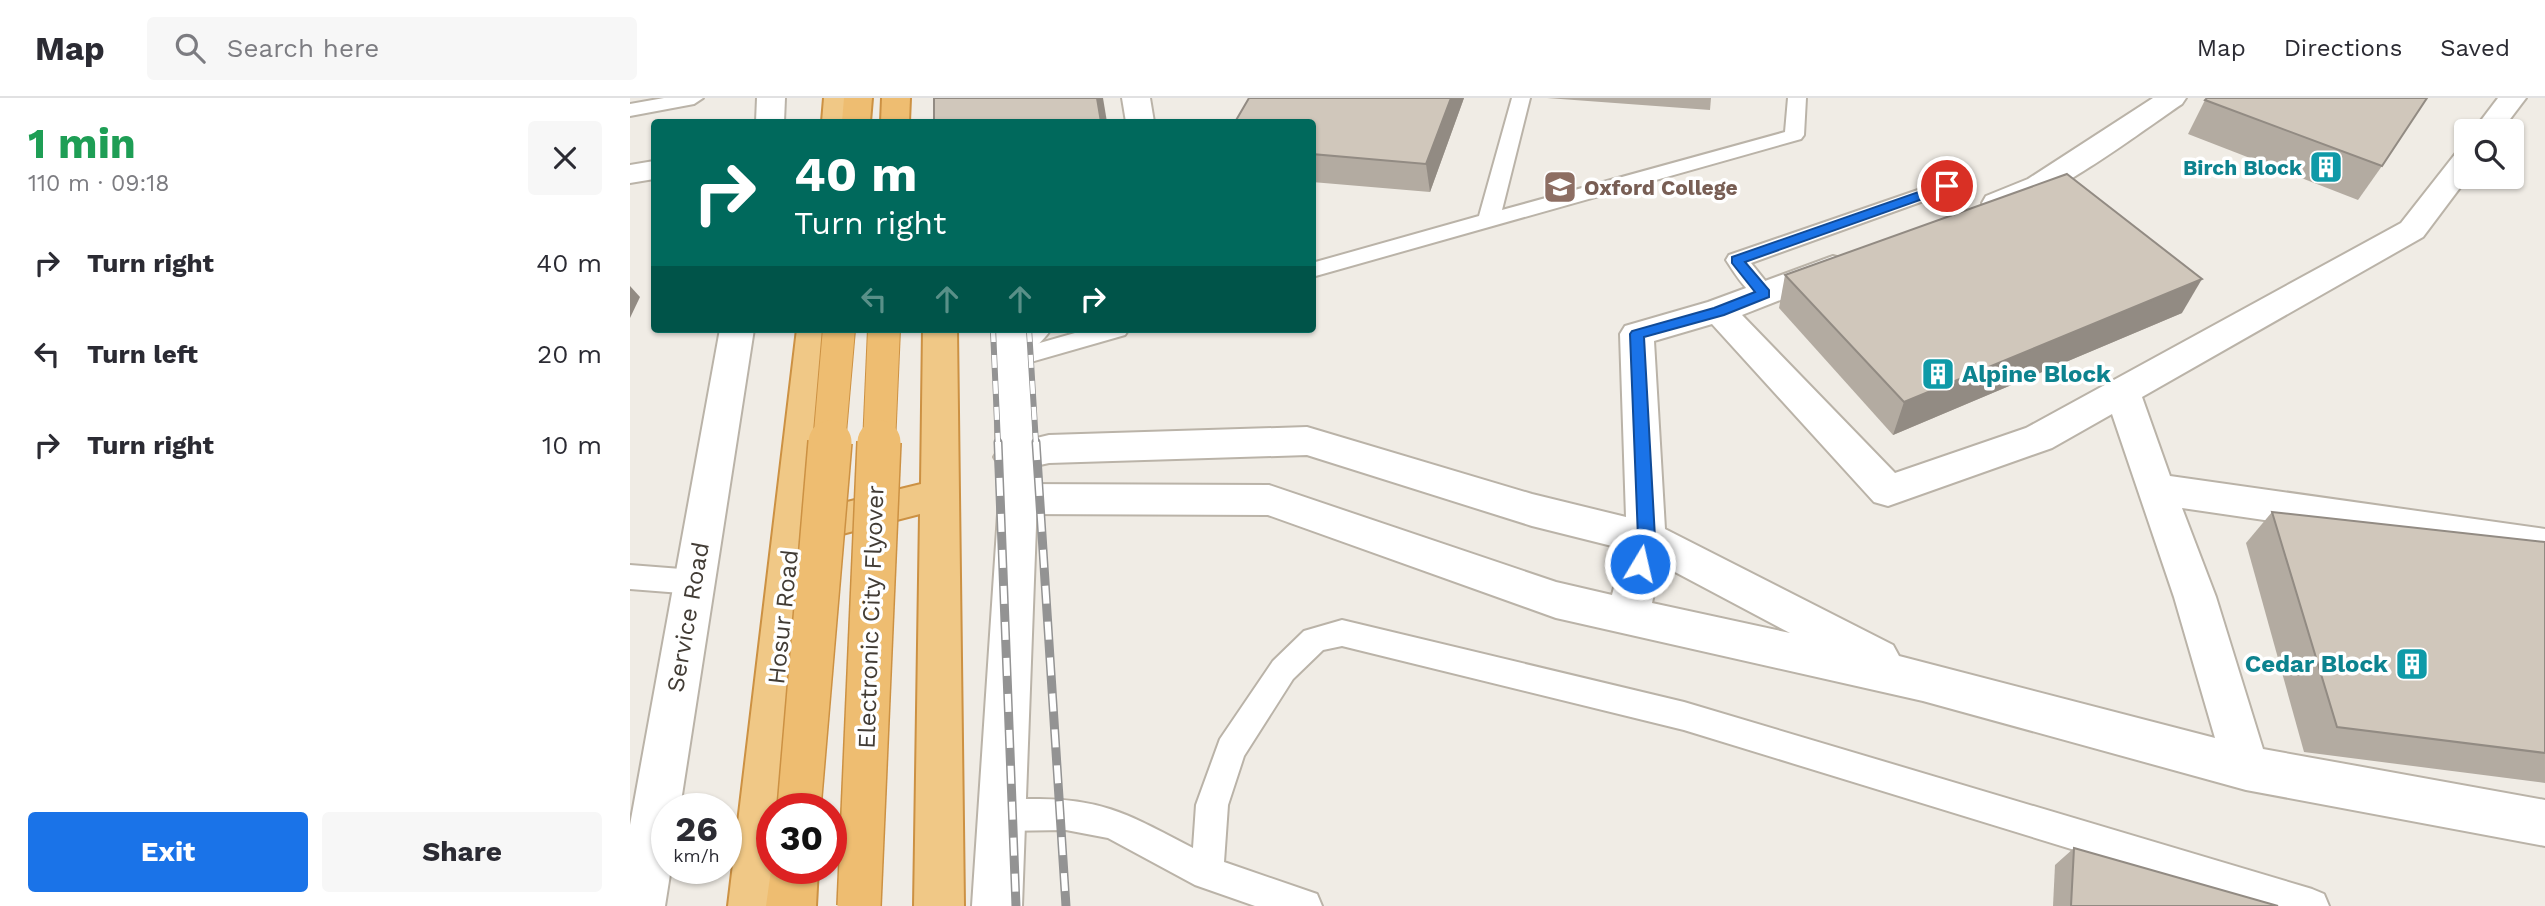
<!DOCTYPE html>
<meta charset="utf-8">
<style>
:root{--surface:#fff;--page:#f7f7f7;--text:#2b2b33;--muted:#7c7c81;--line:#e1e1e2;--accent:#1a73e8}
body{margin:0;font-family:"Work Sans",sans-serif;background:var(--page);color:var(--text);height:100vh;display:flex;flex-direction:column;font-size:26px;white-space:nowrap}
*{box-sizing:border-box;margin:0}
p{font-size:23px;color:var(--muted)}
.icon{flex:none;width:38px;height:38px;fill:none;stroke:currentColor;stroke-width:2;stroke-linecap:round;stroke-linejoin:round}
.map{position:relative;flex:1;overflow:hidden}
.side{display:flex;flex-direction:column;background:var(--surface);width:630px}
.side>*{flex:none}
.hud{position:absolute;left:21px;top:21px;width:665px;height:214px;border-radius:7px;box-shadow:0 2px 5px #0004;background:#00695c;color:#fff;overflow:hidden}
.buttons{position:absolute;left:1824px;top:21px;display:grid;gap:14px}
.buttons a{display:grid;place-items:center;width:70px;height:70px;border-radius:7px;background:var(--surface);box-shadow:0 2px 5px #0004;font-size:35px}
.speed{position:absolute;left:21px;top:695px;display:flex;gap:14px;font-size:35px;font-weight:700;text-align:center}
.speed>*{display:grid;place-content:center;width:91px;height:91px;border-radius:50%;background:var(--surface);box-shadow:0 2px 5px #0004;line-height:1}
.speed small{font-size:18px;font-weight:400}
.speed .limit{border:10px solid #d22;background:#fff;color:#111}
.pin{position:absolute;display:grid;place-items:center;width:60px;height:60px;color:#fff;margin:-30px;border:4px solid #fff;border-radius:50%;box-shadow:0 2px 7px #0007}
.me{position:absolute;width:77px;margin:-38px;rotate:9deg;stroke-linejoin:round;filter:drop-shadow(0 0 5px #0008)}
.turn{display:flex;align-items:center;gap:24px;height:147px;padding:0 28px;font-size:32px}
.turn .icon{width:91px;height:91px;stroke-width:2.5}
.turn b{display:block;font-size:49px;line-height:60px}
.lanes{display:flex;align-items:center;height:66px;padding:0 28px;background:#0003;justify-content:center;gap:35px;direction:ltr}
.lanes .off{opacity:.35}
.round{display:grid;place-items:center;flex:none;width:74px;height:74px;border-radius:7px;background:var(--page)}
.head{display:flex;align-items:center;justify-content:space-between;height:119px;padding:0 28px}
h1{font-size:42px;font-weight:700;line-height:52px;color:#1e9e55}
.cta{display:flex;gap:14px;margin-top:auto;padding:14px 28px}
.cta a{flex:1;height:80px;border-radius:7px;background:var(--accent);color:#fff;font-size:28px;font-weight:700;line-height:80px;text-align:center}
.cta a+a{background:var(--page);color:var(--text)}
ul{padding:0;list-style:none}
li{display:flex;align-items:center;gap:21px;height:91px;padding:0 28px}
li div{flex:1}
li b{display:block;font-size:26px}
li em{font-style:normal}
header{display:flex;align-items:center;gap:42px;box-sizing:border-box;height:98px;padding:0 35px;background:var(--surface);border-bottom:2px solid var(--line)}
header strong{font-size:33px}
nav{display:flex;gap:38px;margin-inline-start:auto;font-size:24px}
.search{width:490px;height:63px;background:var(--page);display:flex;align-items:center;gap:18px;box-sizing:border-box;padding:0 24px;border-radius:7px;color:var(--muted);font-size:26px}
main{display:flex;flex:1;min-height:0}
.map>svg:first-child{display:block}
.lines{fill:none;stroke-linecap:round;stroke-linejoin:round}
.service-casing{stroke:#bab3a8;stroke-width:4}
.minor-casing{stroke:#bab3a8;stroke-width:4}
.tertiary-casing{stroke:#bab3a8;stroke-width:4}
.trunk-casing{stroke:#cc9143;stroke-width:4}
.motorway-casing{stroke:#cc9143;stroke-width:4}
.service{fill:#fff;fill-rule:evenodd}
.minor{fill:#fff;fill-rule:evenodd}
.tertiary{fill:#fff;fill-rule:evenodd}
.trunk{fill:#f0c886;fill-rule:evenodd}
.motorway{fill:#eebd71;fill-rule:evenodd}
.rail-far1-casing{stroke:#939393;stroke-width:6}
.rail-casing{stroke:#939393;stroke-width:9}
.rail-far1{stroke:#fff;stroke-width:4.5;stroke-dasharray:13;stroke-linecap:butt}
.rail{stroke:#fff;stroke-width:6;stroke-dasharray:18;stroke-linecap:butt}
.motorway-bridge-far1-casing{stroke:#cc9143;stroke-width:34;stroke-linecap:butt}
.motorway-bridge-casing{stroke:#cc9143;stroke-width:46;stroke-linecap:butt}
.motorway-bridge-far1{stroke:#eebd71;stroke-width:32}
.motorway-bridge{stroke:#eebd71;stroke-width:43}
.wall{fill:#b3aba1}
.shaded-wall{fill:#928b83}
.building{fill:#d0c7bb;stroke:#928b83;stroke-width:2}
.route{fill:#1a73e8;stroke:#114b97;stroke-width:2}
.labels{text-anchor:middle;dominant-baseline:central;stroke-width:7;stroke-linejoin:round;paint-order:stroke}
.far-culture-label{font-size:21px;font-weight:bold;fill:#0d838f;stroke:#fff;text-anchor:end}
.far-education-label{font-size:21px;font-weight:bold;fill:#785e54;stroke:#fff;text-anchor:start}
.culture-label{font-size:24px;font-weight:bold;fill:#0d838f;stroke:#fff;text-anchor:start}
.street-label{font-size:24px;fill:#423c35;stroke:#fff}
</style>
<header>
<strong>Map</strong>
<div class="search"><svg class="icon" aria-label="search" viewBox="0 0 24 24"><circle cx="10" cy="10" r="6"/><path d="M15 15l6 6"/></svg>Search here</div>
<nav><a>Map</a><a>Directions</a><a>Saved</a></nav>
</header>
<main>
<section class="side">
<div class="head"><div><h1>1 min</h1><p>110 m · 09:18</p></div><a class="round"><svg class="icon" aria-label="close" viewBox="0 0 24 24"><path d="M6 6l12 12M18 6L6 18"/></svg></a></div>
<ul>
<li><svg class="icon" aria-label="right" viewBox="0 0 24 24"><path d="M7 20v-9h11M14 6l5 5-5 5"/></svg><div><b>Turn right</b></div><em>40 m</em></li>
<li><svg class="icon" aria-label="left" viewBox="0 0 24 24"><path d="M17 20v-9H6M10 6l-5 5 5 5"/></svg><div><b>Turn left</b></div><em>20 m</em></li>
<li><svg class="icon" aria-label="right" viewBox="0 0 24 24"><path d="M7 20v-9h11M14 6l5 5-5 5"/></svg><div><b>Turn right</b></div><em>10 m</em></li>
</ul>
<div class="cta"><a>Exit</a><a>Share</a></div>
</section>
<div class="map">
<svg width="1915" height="808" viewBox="0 0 1915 808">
<rect width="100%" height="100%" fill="#f0ece5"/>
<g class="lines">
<defs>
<g id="service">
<polygon points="34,0 73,0 64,6 0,18 0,6"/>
<polygon points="882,0 900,0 872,112 1155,34 1158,0 1176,0 1174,37 1171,41 682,179 682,165 849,118"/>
<path d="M1317,82L1324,84L1327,88L1324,92L1121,165L1145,195L1142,200C1122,206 1106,177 1096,162L1099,157Z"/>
<polygon points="459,231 499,231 495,237 383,269 375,267 371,261 375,255"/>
<polygon points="0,467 64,472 74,476 78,484 74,492 64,496 0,491"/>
<path d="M712,522L1054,604L1682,791L1694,796L1699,808H1627L1054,632L712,548L693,552L663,581L614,658L598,707L594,764L687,796L692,808H625L565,787L478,740L436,732L373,733L362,728L357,717L362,706C376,700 389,701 404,701C474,700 503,719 563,750L566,707L590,641L643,563L674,533Z"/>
</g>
<g id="minor">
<polygon points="492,0 520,0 524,24 496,24"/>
<path d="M1523,0H1556L1552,6C1514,31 1397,122 1356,112L1352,105L1356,98L1398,81Z"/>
<polygon points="1868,0 1896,0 1871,33 1843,33"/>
<path d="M1836,52L1838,79L1793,139L1512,299L1540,378L1915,431V463L1552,410L1586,499L1633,651L1915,702V748L1616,692L1293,603L926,520L638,417L388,416L374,412L369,401L374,390L388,386L639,387L926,484L982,497L994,451L902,428L677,357L419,365L383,373L370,369L364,359L370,349L419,337L677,329L902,396L996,419L990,236L995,228L1078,204L1203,158L1214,161L1219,169L1214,177L1112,217L1265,375L1396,330L1771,125L1826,55ZM1082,226L1244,404L1258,408L1422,350L1482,316L1544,499L1585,640L1269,558L1263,547L1035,431L1024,243ZM1030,466L1160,535L1022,505Z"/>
<polygon points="24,63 24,81 0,85 0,67"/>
<path d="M380,231H421C410,249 389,263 368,257L363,248L368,239Z"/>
</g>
<g id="tertiary">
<polygon points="127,0 155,0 154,24 126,24"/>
<polygon points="90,231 124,231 50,710 37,710 37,770 41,770 35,808 0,808 0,727"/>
<path d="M362,231H396C404,287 400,344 407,401L392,808H342L369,401C363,344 369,287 362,231Z"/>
</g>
<g id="trunk">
<polygon points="194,0 222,0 220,24 192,24"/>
<polygon points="167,231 201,231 184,412 291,386 293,231 327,231 334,808 284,808 290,416 181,444 157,710 142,710 142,770 151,770 148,808 98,808"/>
</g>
<g id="motorway">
<polygon points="214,0 242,0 240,24 212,24"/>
<polygon points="252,0 280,0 279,24 251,24"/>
<polygon points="142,765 142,770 188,770 186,808 136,808"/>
</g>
</defs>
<!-- service casing -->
<use href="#service" class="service-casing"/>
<!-- minor casing -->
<use href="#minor" class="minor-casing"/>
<!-- tertiary casing -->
<use href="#tertiary" class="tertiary-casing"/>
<!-- trunk casing -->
<use href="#trunk" class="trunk-casing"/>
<!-- motorway casing -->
<use href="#motorway" class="motorway-casing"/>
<!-- service -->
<use href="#service" class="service"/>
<!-- minor -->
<use href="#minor" class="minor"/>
<!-- tertiary -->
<use href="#tertiary" class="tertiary"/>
<!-- trunk -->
<use href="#trunk" class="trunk"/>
<!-- motorway -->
<use href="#motorway" class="motorway"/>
<defs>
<g id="rail-far1">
<polyline points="363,231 368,346"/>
<polyline points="399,231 406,346"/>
</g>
<g id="rail">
<polyline points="368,344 386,808"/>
<polyline points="406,344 436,808"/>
</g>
</defs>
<!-- rail-far1 casing -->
<use href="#rail-far1" class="rail-far1-casing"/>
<!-- rail casing -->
<use href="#rail" class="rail-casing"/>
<!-- rail-far1 -->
<use href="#rail-far1" class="rail-far1"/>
<!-- rail -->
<use href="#rail" class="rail"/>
<defs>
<g id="motorway-bridge-far1">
<polyline points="199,346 209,231"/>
<polyline points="249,346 254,231"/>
</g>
<g id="motorway-bridge">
<polyline points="169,710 200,344"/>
<polyline points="229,808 249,344"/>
</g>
</defs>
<!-- motorway-bridge-far1 casing -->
<use href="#motorway-bridge-far1" class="motorway-bridge-far1-casing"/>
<!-- motorway-bridge casing -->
<use href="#motorway-bridge" class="motorway-bridge-casing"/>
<!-- motorway-bridge-far1 -->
<use href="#motorway-bridge-far1" class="motorway-bridge-far1"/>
<!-- motorway-bridge -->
<use href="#motorway-bridge" class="motorway-bridge"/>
</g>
<!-- wall -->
<g class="wall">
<polygon points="619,0 834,0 800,94 682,84 682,24"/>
<polygon points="917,0 1081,0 1080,12"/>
<polygon points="1575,2 1752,68 1728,102 1558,36"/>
<polygon points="1155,177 1552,215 1263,337 1149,210"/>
<polygon points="1642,414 1915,444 1915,685 1674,654 1616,445"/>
<polygon points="1444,750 1648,808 1423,808 1425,767"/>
</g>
<!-- shaded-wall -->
<g class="shaded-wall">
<polygon points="467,0 473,0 477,24 471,24"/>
<polygon points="821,0 834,0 800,94 796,66"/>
<polygon points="1572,181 1552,215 1263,337 1274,304"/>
<polygon points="0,188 10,199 0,220"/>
</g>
<!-- building -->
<g class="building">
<polygon points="304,0 467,0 471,24 304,24"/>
<polygon points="619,0 821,0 796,66 682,56 682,24 605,24"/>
<polygon points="1577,0 1797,0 1752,68 1575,2"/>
<polygon points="1437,76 1572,181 1274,304 1155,177"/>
<polygon points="1642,414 1915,444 1915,655 1707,629"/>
<polygon points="1444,750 1648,808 1441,808"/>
</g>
<!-- route -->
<polygon class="route" points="1317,84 1323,88 1321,91 1115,164 1139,192 1139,199 1094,217 1014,239 1025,440 1016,470 1005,470 1002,466 1008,440 1000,236 1002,233 1084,210 1125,194 1102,165 1102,159"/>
<!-- icons -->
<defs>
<symbol id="building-square" viewBox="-11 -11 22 22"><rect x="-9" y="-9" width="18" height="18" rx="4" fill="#0f9aa8" stroke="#fff"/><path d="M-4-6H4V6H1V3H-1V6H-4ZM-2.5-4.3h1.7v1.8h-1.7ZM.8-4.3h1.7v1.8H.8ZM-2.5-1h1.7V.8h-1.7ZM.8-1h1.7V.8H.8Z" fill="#fff"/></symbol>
<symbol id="university-square" viewBox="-11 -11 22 22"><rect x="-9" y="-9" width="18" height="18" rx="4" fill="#8d6e63" stroke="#fff"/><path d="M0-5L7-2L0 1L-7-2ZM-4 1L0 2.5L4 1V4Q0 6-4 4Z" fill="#fff"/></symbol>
</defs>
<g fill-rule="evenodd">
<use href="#building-square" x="1677" y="50" width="38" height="38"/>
<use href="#university-square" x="911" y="70" width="38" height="38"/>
<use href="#building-square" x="1289" y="257" width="38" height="38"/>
<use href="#building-square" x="1763" y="547" width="38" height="38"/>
</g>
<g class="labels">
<!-- far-culture labels -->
<g class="far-culture-label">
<text x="1672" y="69">Birch Block</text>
</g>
<!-- far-education labels -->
<g class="far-education-label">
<text x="954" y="89">Oxford College</text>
</g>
<!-- culture labels -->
<g class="culture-label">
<text x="1332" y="276">Alpine Block</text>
<text x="1758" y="566" text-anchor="end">Cedar Block</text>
</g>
<!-- street labels -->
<g class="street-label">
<text transform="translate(58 519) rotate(-80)">Service Road</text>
<text transform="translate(153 519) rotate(-84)">Hosur Road</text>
<text transform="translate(241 519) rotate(-88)">Electronic City Flyover</text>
</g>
</g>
</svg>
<div class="buttons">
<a><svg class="icon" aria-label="search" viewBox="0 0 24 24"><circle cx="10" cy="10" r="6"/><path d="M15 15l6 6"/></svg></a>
</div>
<div class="speed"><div>26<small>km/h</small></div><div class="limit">30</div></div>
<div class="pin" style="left:1317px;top:88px;background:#d93025"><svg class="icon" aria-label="arrive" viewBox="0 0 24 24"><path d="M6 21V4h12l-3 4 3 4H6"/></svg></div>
<svg class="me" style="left:1010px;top:466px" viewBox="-20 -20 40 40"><circle r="17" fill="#1a73e8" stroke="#fff" stroke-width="3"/><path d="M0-11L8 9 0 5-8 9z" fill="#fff"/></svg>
<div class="hud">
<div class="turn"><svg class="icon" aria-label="right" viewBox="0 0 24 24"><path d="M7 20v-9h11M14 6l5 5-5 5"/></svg><div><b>40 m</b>Turn right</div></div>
<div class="lanes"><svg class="icon off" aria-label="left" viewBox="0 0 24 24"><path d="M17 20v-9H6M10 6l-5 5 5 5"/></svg><svg class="icon off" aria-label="ahead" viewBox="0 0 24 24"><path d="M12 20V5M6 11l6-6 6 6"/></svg><svg class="icon off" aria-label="ahead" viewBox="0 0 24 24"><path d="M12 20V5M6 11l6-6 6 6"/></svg><svg class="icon" aria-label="right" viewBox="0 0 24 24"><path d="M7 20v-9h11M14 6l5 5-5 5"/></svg></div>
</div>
</div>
</main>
